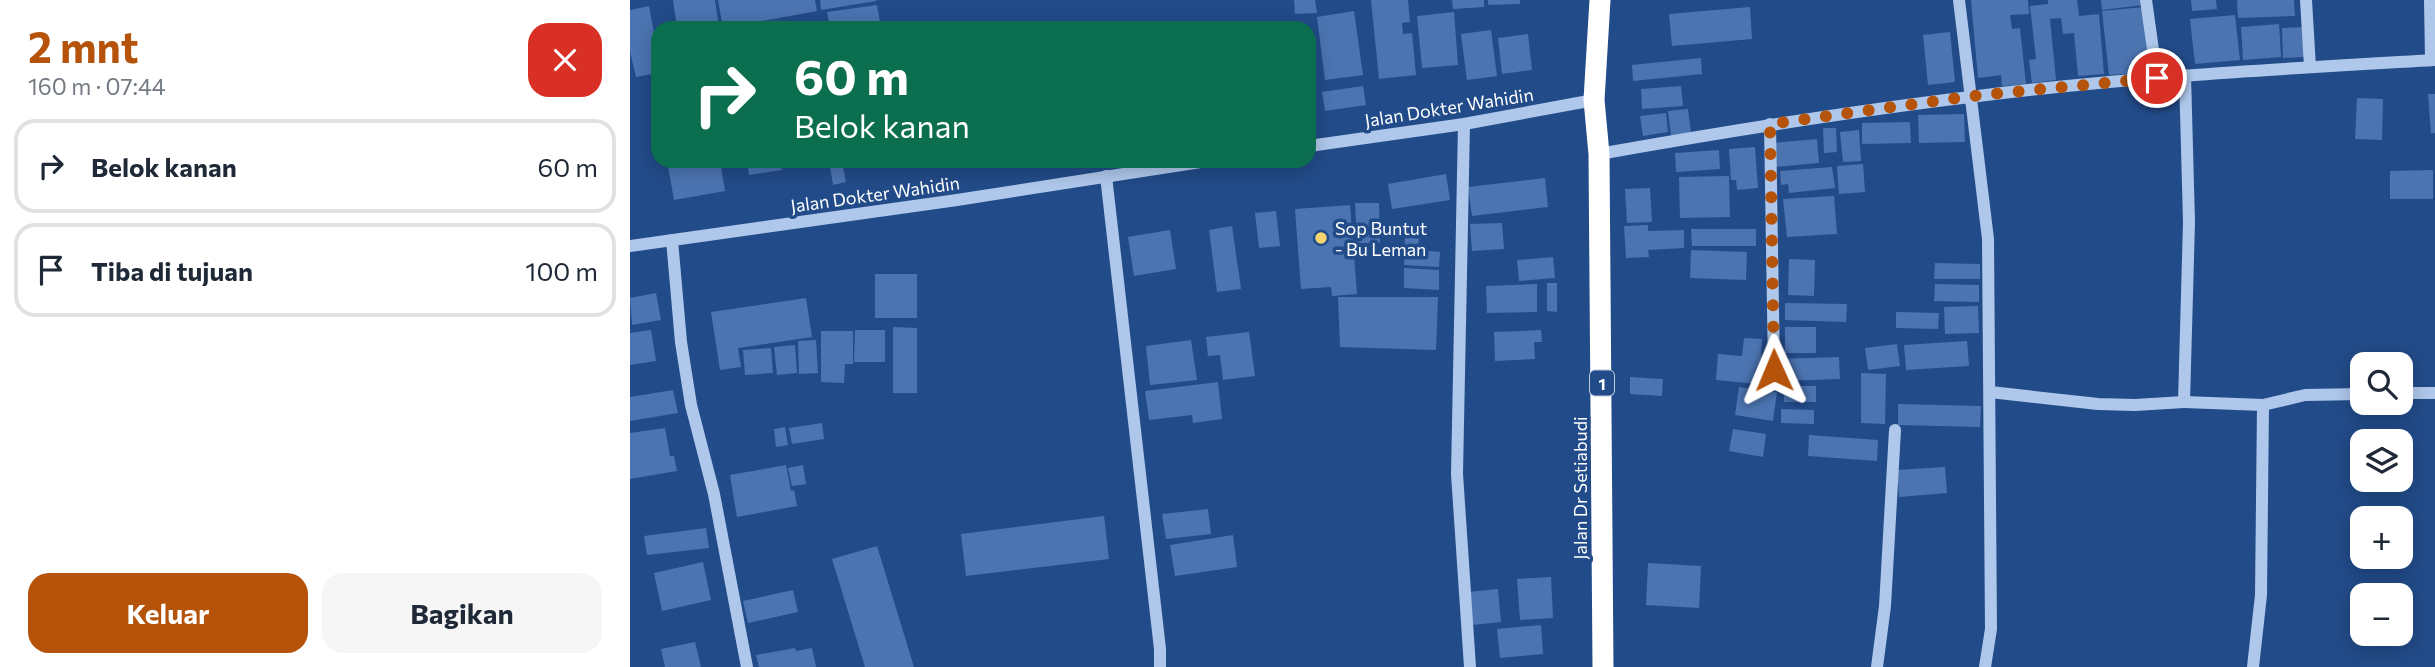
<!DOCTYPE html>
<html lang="id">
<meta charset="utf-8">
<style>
:root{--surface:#fff;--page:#f6f6f7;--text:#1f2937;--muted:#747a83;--line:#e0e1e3;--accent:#b45309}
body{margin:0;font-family:Commissioner,sans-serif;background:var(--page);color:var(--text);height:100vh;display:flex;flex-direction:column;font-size:26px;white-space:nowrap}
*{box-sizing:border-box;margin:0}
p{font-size:23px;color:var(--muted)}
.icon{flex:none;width:38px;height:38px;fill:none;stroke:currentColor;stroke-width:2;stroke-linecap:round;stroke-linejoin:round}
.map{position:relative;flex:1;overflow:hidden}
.drawer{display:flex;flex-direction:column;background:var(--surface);width:630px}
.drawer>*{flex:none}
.hud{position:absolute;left:21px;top:21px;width:665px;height:147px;border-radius:21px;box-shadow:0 4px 18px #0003;background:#0b6e4f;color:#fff;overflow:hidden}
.fabs{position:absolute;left:1720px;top:352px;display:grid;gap:14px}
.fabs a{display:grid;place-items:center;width:63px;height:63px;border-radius:14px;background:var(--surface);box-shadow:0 4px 18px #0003;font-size:35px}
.pin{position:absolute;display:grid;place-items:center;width:60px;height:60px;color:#fff;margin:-30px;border:4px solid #fff;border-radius:50%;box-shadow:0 2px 7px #0007}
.me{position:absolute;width:77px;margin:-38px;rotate:359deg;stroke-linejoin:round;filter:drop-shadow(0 0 5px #0008)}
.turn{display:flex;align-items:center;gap:24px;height:147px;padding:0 28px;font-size:32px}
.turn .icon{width:91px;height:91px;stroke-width:2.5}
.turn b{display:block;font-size:49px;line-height:60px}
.round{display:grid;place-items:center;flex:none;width:74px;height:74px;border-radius:21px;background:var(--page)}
.head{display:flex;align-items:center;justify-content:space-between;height:119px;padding:0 28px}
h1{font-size:42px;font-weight:700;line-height:52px;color:var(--accent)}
.action{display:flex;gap:14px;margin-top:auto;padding:14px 28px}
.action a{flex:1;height:80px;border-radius:21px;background:var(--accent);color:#fff;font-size:28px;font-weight:700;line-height:80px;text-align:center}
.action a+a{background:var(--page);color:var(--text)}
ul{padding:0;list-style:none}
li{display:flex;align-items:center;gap:21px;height:94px;margin:0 14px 10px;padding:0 14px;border:4px solid var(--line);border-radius:21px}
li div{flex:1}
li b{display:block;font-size:26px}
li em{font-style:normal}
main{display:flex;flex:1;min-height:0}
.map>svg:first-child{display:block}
.building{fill:#4b74b1}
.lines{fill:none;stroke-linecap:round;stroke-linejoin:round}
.minor{stroke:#aec7ea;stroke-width:12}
.highway{stroke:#fff;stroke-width:21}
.route{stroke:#b45309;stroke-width:12;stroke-dasharray:0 21.6}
.poi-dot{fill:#f6d470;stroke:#224b89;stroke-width:2.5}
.labels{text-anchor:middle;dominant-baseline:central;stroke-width:7;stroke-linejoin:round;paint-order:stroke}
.shield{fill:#224b89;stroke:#bdc9dc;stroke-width:2}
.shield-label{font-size:16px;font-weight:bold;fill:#fff}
.street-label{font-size:18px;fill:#fff;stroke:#224b89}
.poi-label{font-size:18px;fill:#fff;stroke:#224b89;text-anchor:start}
</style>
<main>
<section class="drawer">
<div class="head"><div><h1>2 mnt</h1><p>160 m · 07:44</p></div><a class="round" style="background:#d93025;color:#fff"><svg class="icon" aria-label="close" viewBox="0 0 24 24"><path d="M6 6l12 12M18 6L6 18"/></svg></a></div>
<ul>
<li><svg class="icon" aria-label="right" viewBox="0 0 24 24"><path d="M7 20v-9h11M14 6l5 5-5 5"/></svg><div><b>Belok kanan</b></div><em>60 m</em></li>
<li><svg class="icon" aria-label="arrive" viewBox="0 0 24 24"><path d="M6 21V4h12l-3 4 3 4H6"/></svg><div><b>Tiba di tujuan</b></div><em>100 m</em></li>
</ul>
<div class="action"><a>Keluar</a><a>Bagikan</a></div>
</section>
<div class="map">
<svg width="1805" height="667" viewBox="0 0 1805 667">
<rect width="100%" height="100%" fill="#224b89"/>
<!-- building -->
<g class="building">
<polygon points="43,0 85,0 89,28 47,28"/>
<polygon points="88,0 185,0 187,11 93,28"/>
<polygon points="190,0 246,0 246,1 191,10"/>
<polygon points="664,0 685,0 687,13 665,14"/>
<polygon points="741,0 778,0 780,22 772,23 773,34 782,33 786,75 749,79"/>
<polygon points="822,0 854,0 854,7 823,9"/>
<polygon points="858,0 890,0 890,4 858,5"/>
<polygon points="1341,0 1398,0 1399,14 1380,15 1382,29 1390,28 1396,84 1372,86 1371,75 1348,78"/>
<polygon points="1418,0 1447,0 1449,16 1469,14 1474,74 1448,76 1444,33 1433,34 1431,18 1420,19 1426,80 1402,83 1399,60 1406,59 1400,6 1418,4"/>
<polygon points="1471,0 1512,0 1513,5 1472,10"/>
<polygon points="1561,0 1586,0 1587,9 1562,11"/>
<polygon points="1607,0 1664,0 1665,16 1608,18"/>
<polygon points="247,5 251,28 200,28 197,12"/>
<polygon points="19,6 25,38 28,38 28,73 6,77 0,51 0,10"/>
<polygon points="1120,7 1122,39 1042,46 1039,14"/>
<polygon points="1513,7 1520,72 1479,75 1472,11"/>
<polygon points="724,11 733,75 695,80 687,17"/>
<polygon points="824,12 828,65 792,68 787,16"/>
<polygon points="1605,15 1610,60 1565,64 1560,19"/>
<polygon points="1649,24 1651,57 1613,60 1611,27"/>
<polygon points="1673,27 1675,57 1653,58 1652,28"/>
<polygon points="861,30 867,76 837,80 831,34"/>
<polygon points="1320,32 1325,82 1298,85 1293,35"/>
<polygon points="898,34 902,70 872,74 868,38"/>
<polygon points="1071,58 1072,74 1003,81 1002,65"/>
<polygon points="733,86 736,105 695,111 692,92"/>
<polygon points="1051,86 1053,106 1012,109 1011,89"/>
<polygon points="1798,94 1805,94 1805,133 1801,134"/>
<polygon points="1727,98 1753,99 1752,140 1725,139"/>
<polygon points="1058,109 1061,133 1041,136 1038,111"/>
<polygon points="1036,113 1038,132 1013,136 1010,116"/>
<polygon points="1334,114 1335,142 1289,143 1288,115"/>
<polygon points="1280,122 1281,143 1232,144 1232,123"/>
<polygon points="1193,128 1206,128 1207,152 1194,153"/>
<polygon points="1229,130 1231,161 1213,162 1210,132"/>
<polygon points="1187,139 1189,163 1145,167 1142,143"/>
<polygon points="1125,147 1128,188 1107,190 1106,180 1101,180 1099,149"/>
<polygon points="1089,150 1090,169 1046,172 1045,153"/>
<polygon points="37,161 90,161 95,191 44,200"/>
<polygon points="117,161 151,161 152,170 119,175"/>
<polygon points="199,161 212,161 216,182 203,185"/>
<polygon points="1233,164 1235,192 1209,194 1207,166"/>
<polygon points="1202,167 1205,188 1159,193 1158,184 1151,185 1150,171"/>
<polygon points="1803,170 1803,199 1760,199 1760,171"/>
<polygon points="816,174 820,200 762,209 758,184"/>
<polygon points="1099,176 1100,217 1050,218 1049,177"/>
<polygon points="915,178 918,207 842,216 838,187"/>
<polygon points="1020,188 1022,222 997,223 995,189"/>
<polygon points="1204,196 1207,234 1157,237 1153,199"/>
<polygon points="725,203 749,203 750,243 727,243"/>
<polygon points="720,205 727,294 702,296 701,287 671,289 665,209"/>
<polygon points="646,211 650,246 629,248 625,213"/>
<polygon points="872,223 874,249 842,251 840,224"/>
<polygon points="1018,225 1018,231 1054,230 1054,248 1018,250 1019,257 996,258 994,226"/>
<polygon points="602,226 611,289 587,292 579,230"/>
<polygon points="1061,229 1126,229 1126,246 1062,246"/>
<polygon points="540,230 546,269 504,276 498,237"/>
<polygon points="775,237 789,238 788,250 810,252 809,267 774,265"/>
<polygon points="1061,250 1117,252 1116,280 1060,278"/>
<polygon points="923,257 925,278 889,281 887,260"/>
<polygon points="1159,259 1185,260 1184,296 1158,295"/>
<polygon points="1305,263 1350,264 1350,279 1304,279"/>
<polygon points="774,268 809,270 809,290 774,288"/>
<rect x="245" y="274" width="42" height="44"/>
<polygon points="917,283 927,283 927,312 917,311"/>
<polygon points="907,284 907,312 857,313 856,286"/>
<polygon points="1305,284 1349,285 1349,302 1304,301"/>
<polygon points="26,293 31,320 2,325 0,298"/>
<polygon points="708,297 808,297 806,350 710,347"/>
<polygon points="176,298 182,337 108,348 111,367 90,370 81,312"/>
<polygon points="1155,303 1217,304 1216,322 1155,320"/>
<polygon points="1348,306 1349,333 1315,334 1314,307"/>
<polygon points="1266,312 1309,313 1308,329 1266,328"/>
<polygon points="263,327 287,328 287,393 263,393"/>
<rect x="1155" y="327" width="31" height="26"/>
<polygon points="21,330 26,361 0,365 0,333"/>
<polygon points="225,330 255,330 255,362 224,362"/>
<polygon points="911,330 912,342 904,342 905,359 865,361 864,332"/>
<polygon points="191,331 223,331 223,364 215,364 214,383 191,382"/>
<polygon points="619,332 625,376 593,380 590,355 578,356 576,337"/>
<polygon points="1114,338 1132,339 1129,384 1086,380 1088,354 1112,356"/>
<polygon points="186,340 188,373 169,374 168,341"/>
<polygon points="561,340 567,380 520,385 516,346"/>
<polygon points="1337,341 1339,366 1276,370 1274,345"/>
<polygon points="1267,344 1270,366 1238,370 1235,348"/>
<polygon points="165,345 167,373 147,375 144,347"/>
<polygon points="141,348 143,373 115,375 113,350"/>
<polygon points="1209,357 1210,379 1150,381 1149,359"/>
<polygon points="1231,373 1256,374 1255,424 1231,423"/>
<polygon points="1000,377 1033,379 1032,396 1000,394"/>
<polygon points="588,382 592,419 563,423 562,415 519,420 515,391"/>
<rect x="1154" y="386" width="32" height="16"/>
<polygon points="1109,387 1147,392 1143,421 1105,415"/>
<polygon points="43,390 48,413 0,421 0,397"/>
<polygon points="1268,404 1351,406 1350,427 1268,425"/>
<polygon points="1151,409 1184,410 1184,424 1151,423"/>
<polygon points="192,423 194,439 162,444 159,428"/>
<polygon points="155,427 158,445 146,447 144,429"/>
<polygon points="35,428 40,456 44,456 47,471 0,479 0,433"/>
<polygon points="1103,429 1136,434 1133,457 1099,451"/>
<polygon points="1179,435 1248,440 1247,461 1178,456"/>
<polygon points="156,465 161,491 164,490 167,506 107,517 100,475"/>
<polygon points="173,465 176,484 162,486 158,468"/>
<polygon points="1315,467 1317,493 1269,497 1267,470"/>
<polygon points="578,509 581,534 536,539 532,514"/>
<polygon points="474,516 479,559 336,576 331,534"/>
<polygon points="76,528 79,548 17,555 14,536"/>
<polygon points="603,535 607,567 545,576 540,545"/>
<polygon points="247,546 284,667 235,667 202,559"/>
<polygon points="73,562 81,600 32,611 24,573"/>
<polygon points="1018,563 1071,566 1069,608 1016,605"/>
<polygon points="921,577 923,618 890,620 887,579"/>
<polygon points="868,589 871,622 842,625 838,592"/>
<polygon points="163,590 168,612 118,623 113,601"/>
<polygon points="911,625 913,654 870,658 867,629"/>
<polygon points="65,642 71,667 35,667 31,649"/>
<polygon points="165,648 166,651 182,648 186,667 129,667 126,655"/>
</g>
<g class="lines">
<!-- minor -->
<g class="minor">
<polyline points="1329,0 1358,239 1361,629 1355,667"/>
<polyline points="1516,0 1527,78"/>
<polyline points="1676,0 1680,67"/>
<polyline points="1800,0 1801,60"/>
<polyline points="1555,75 1559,222 1554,402 1633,405 1675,395 1732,394"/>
<polyline points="834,124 827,474 840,667"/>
<polyline points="1140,124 1144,370"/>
<polyline points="679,146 834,124 964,100"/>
<path d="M969,154C1092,132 1216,112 1340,97C1495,77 1650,69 1805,60"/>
<polyline points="476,176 530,649 530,667"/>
<polyline points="42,240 51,342 61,405 84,494 117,667"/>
<polyline points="0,246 327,200 577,161"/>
<polyline points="1360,392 1468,404 1505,405 1554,402"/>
<polyline points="1771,393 1805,393"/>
<polyline points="1247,667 1255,606 1265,430"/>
<polyline points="1623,667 1631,595 1633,405"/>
</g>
<!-- highway -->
<polyline class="highway" points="970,0 964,100 969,154 973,667"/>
</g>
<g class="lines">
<!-- route -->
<polyline class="route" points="1144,370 1140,124 1342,96 1527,78"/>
</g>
<!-- markers -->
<circle class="poi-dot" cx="691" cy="238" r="7"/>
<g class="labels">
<!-- shield labels -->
<rect class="shield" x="960" y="370.5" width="24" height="25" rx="5"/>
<g class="shield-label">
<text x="972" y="383">1</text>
</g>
<!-- street labels -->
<g class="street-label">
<text transform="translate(819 107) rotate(-9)">Jalan Dokter Wahidin</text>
<text transform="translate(245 194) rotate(-8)">Jalan Dokter Wahidin</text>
<text transform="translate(950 488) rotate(-90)">Jalan Dr Setiabudi</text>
</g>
<!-- poi labels -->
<g class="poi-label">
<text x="705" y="228">Sop Buntut<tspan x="705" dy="21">- Bu Leman</tspan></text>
</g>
</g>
</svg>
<div class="fabs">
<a><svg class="icon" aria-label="search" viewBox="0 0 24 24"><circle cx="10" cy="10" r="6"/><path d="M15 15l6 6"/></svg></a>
<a><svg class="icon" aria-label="layers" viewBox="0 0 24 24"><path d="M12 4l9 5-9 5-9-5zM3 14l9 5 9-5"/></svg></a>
<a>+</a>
<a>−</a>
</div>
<div class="pin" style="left:1527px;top:78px;background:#d93025"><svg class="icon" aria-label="arrive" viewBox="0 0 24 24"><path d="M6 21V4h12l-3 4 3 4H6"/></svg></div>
<svg class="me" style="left:1144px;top:370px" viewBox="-20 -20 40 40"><path d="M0-17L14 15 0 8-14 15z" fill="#b45309" stroke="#fff" stroke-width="4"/></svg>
<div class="hud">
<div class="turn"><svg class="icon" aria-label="right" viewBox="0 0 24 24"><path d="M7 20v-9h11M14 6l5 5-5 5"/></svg><div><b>60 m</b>Belok kanan</div></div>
</div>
</div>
</main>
